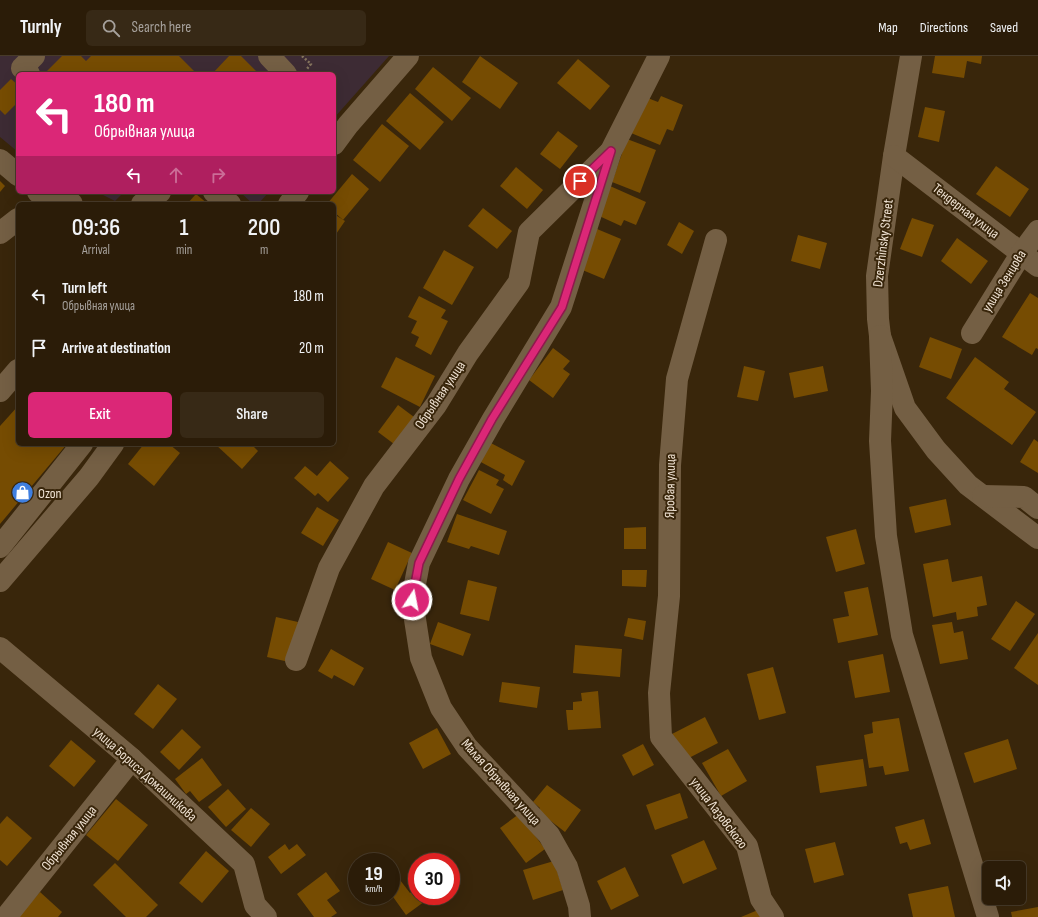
<!DOCTYPE html>
<meta charset="utf-8">
<style>
:root{--surface:#2b1c08;--page:#372916;--text:#f1f3f6;--muted:#a6a19c;--line:#473a29;--accent:#db2777}
body{margin:0;font-family:"Sofia Sans Condensed",sans-serif;background:var(--page);color:var(--text);height:100vh;display:flex;flex-direction:column;font-size:15px;white-space:nowrap}
*{box-sizing:border-box;margin:0}
p{font-size:13px;color:var(--muted)}
.icon{flex:none;width:22px;height:22px;fill:none;stroke:currentColor;stroke-width:2;stroke-linecap:round;stroke-linejoin:round}
.map{position:relative;flex:1;overflow:hidden}
.side{position:absolute;left:16px;top:146px;width:320px;height:244px;display:flex;flex-direction:column;background:var(--surface);border-radius:6px;box-shadow:0 4px 16px #0002,0 0 0 1px var(--line)}
.side>*{flex:none}
.hud{position:absolute;left:16px;top:16px;width:320px;height:122px;border-radius:6px;box-shadow:0 4px 16px #0002,0 0 0 1px var(--line);background:#db2777;color:#fff;overflow:hidden}
.controls{position:absolute;left:982px;top:805px;display:grid;gap:8px}
.controls a{display:grid;place-items:center;width:44px;height:44px;border-radius:6px;background:var(--surface);box-shadow:0 4px 16px #0002,0 0 0 1px var(--line);font-size:20px}
.speed{position:absolute;left:348px;top:797px;display:flex;gap:8px;font-size:20px;font-weight:700;text-align:center}
.speed>*{display:grid;place-content:center;width:52px;height:52px;border-radius:50%;background:var(--surface);box-shadow:0 4px 16px #0002,0 0 0 1px var(--line);line-height:1}
.speed small{font-size:10px;font-weight:400}
.speed .limit{border:6px solid #d22;background:#fff;color:#111}
.pin{position:absolute;display:grid;place-items:center;width:34px;height:34px;color:#fff;margin:-17px;border:2px solid #fff;border-radius:50%;box-shadow:0 1px 4px #0007}
.me{position:absolute;width:44px;margin:-22px;rotate:11deg;stroke-linejoin:round;filter:drop-shadow(0 0 3px #0008)}
.turn{display:flex;align-items:center;gap:14px;height:84px;padding:0 12px;font-size:18px}
.turn .icon{width:52px;height:52px;stroke-width:2.5}
.turn b{display:block;font-size:28px;line-height:34px}
.lanes{display:flex;align-items:center;height:38px;padding:0 12px;background:#0003;justify-content:center;gap:20px;direction:ltr}
.lanes .off{opacity:.35}
.eta{display:flex;justify-content:space-evenly;align-items:center;height:68px;text-align:center}
.eta b{font-size:24px;font-weight:600;line-height:28px}
.cta{display:flex;gap:8px;margin-top:auto;padding:8px 12px}
.cta a{flex:1;height:46px;border-radius:6px;background:var(--accent);color:#fff;font-size:16px;font-weight:600;line-height:46px;text-align:center}
.cta a+a{background:var(--page);color:var(--text)}
ul{padding:0;list-style:none}
li{display:flex;align-items:center;gap:12px;height:52px;padding:0 12px}
li div{flex:1}
li b{display:block;font-size:15px}
li em{font-style:normal}
header{display:flex;align-items:center;gap:24px;box-sizing:border-box;height:56px;padding:0 20px;background:var(--surface);border-bottom:1px solid var(--line)}
header strong{font-size:19px}
nav{display:flex;gap:22px;margin-inline-start:auto;font-size:14px}
.search{width:280px;height:36px;background:var(--page);display:flex;align-items:center;gap:10px;box-sizing:border-box;padding:0 14px;border-radius:6px;color:var(--muted);font-size:15px}
.map>svg:first-child{display:block}
.education{fill:#3d2b34}
.building{fill:#764c02}
.lines{fill:none;stroke-linecap:round;stroke-linejoin:round}
.path{stroke:#85745e;stroke-width:2.5;stroke-dasharray:2 2;stroke-linecap:butt}
.minor{stroke:#745f44;stroke-width:22}
.route-casing{stroke:#8e194d;stroke-width:10}
.route{stroke:#db2777;stroke-width:7}
.labels{text-anchor:middle;dominant-baseline:central;stroke-width:4;stroke-linejoin:round;paint-order:stroke}
.street-label{font-size:14px;fill:#f0e3d4;stroke:#39260b}
.poi-label{font-size:14px;fill:#f0e3d4;stroke:#39260b;text-anchor:start}
</style>
<header>
<strong>Turnly</strong>
<div class="search"><svg class="icon" aria-label="search" viewBox="0 0 24 24"><circle cx="10" cy="10" r="6"/><path d="M15 15l6 6"/></svg>Search here</div>
<nav><a>Map</a><a>Directions</a><a>Saved</a></nav>
</header>
<div class="map">
<svg width="1038" height="861" viewBox="0 0 1038 861">
<rect width="100%" height="100%" fill="#39260b"/>
<!-- education -->
<g class="education">
<polygon points="0,0 389,0 334,62 334,18 18,18 18,96 0,81"/>
<polygon points="97,136 124,136 115,145"/>
<polygon points="240,136 269,136 258,148 253,148"/>
</g>
<!-- building -->
<g class="building">
<polygon points="62,0 81,0 86,5 91,0 179,0 197,18 44,18"/>
<polygon points="229,0 241,0 259,18 212,18"/>
<polygon points="480,0 518,27 500,53 462,26"/>
<polygon points="935,0 982,0 981,8 967,5 964,22 932,17"/>
<polygon points="578,3 610,30 590,54 557,27"/>
<polygon points="433,11 471,42 452,65 415,33"/>
<polygon points="11,23 18,29 18,46 5,59 0,54 0,34"/>
<polygon points="410,37 444,66 420,94 386,65"/>
<polygon points="661,40 683,49 673,75 667,73 660,89 631,77 645,41 658,46"/>
<polygon points="925,51 945,55 939,86 918,81"/>
<polygon points="382,68 409,90 380,126 353,104"/>
<polygon points="558,75 578,90 560,113 540,98"/>
<polygon points="627,83 656,94 640,137 612,126"/>
<polygon points="996,110 1029,133 1010,161 976,138"/>
<polygon points="516,111 543,134 527,153 500,130"/>
<polygon points="352,118 369,133 343,164 334,156 334,148 327,148"/>
<polygon points="0,125 5,130 0,136"/>
<polygon points="610,130 646,146 636,169 624,164 621,170 597,159"/>
<polygon points="196,138 208,148 187,148"/>
<polygon points="483,152 512,175 497,193 468,170"/>
<polygon points="334,158 345,165 334,181"/>
<polygon points="912,162 934,169 922,201 900,193"/>
<polygon points="679,166 694,175 682,198 667,189"/>
<polygon points="597,173 621,183 604,223 580,213"/>
<polygon points="798,179 827,187 820,213 791,205"/>
<polygon points="957,182 988,205 971,228 941,205"/>
<polygon points="444,194 474,211 452,249 423,232"/>
<polygon points="1030,237 1038,242 1038,293 1036,292 1032,299 1002,281"/>
<polygon points="419,240 446,254 441,262 448,265 431,299 415,290 419,281 411,277 417,265 408,261"/>
<polygon points="930,281 962,293 951,323 919,311"/>
<polygon points="553,292 570,305 563,313 570,318 553,342 529,324"/>
<polygon points="396,301 435,320 420,351 381,331"/>
<polygon points="975,301 1009,326 1004,333 1036,356 1012,389 946,342"/>
<polygon points="744,310 765,315 758,345 737,341"/>
<polygon points="823,310 828,335 794,342 789,317"/>
<polygon points="398,349 418,364 398,391 378,376"/>
<polygon points="18,350 18,388 67,388 0,468 0,370"/>
<polygon points="1034,383 1038,386 1038,417 1020,406"/>
<polygon points="487,385 525,405 512,430 503,424 505,419 477,404"/>
<polygon points="144,388 169,388 180,397 154,430 128,408"/>
<polygon points="215,388 251,388 258,395 242,413"/>
<polygon points="330,405 349,422 328,446 318,437 315,440 294,422 305,410 317,420"/>
<polygon points="479,414 499,424 496,429 504,433 491,458 463,444"/>
<polygon points="946,443 951,469 915,477 909,451"/>
<polygon points="317,451 339,464 323,490 301,477"/>
<polygon points="457,458 507,475 499,499 471,490 469,493 447,486"/>
<polygon points="646,471 646,493 624,493 624,472"/>
<polygon points="856,473 865,508 836,516 826,481"/>
<polygon points="388,486 412,497 395,534 371,523"/>
<polygon points="948,503 952,526 982,520 987,549 977,551 978,560 957,564 956,556 933,561 923,508"/>
<polygon points="622,514 647,514 646,531 622,530"/>
<polygon points="468,524 497,531 489,565 460,558"/>
<polygon points="868,531 878,579 838,587 833,563 849,560 844,536"/>
<polygon points="1016,545 1035,558 1010,595 991,583"/>
<polygon points="276,561 298,566 289,606 267,601"/>
<polygon points="628,562 646,565 643,584 624,580"/>
<polygon points="438,566 471,578 463,600 430,588"/>
<polygon points="952,566 954,577 963,575 968,603 940,608 932,569"/>
<polygon points="1038,577 1038,629 1014,612"/>
<polygon points="575,589 622,593 620,621 573,617"/>
<polygon points="331,593 364,612 354,630 334,619 332,623 318,615"/>
<polygon points="883,598 890,636 855,642 848,605"/>
<polygon points="773,611 786,657 759,664 747,618"/>
<polygon points="502,626 540,631 537,652 499,646"/>
<polygon points="158,628 177,643 153,673 134,658"/>
<polygon points="598,635 601,672 568,674 566,654 573,654 573,646 582,645 581,637"/>
<polygon points="705,661 718,687 685,704 672,678"/>
<polygon points="899,662 909,715 885,719 883,710 869,712 864,679 873,677 872,666"/>
<polygon points="437,672 451,698 423,713 409,687"/>
<polygon points="182,673 201,691 179,714 160,696"/>
<polygon points="1008,683 1017,713 974,727 964,697"/>
<polygon points="71,684 96,705 74,731 49,710"/>
<polygon points="643,688 654,709 633,720 622,699"/>
<polygon points="728,693 747,725 721,740 702,707"/>
<polygon points="202,702 222,729 199,746 190,735 186,738 175,723"/>
<polygon points="863,703 867,730 820,737 816,710"/>
<polygon points="547,729 581,754 565,776 538,755 540,752 533,746"/>
<polygon points="228,733 246,753 226,771 208,751"/>
<polygon points="680,737 688,762 655,774 646,749"/>
<polygon points="116,743 148,769 118,805 86,779"/>
<polygon points="251,752 270,768 251,791 231,774"/>
<polygon points="519,758 545,793 526,807 500,772"/>
<polygon points="7,760 32,782 7,810 0,804 0,768"/>
<polygon points="924,763 931,788 910,794 907,786 900,788 895,771"/>
<polygon points="704,784 717,813 683,828 671,799"/>
<polygon points="835,786 844,819 814,827 805,793"/>
<polygon points="285,788 289,794 297,788 306,799 281,818 268,801"/>
<polygon points="206,795 229,815 202,847 179,827"/>
<polygon points="554,805 563,834 533,844 523,814"/>
<polygon points="115,807 158,849 146,861 126,861 93,829"/>
<polygon points="625,811 639,840 611,854 597,825"/>
<polygon points="326,816 340,835 327,844 337,857 331,861 314,861 297,838"/>
<polygon points="400,824 410,837 417,832 417,840 426,840 428,843 406,859 391,838 391,831"/>
<polygon points="948,830 955,861 913,861 908,838"/>
<polygon points="40,836 62,856 58,861 18,861"/>
<polygon points="1038,851 1038,861 1012,861 1011,856"/>
<polygon points="758,854 761,861 741,861"/>
</g>
<g class="lines">
<!-- path -->
<polyline class="path" points="302,0 311,8 306,14"/>
<!-- minor -->
<g class="minor">
<polyline points="269,0 286,18"/>
<polyline points="911,0 894,100 877,220 878,263 880,280 905,352 936,394 968,429 1038,482"/>
<polyline points="29,18 22,12 34,0"/>
<polyline points="334,88 348,69 408,0"/>
<polyline points="894,100 1038,210"/>
<polyline points="0,104 18,119"/>
<polyline points="38,136 45,141 72,148"/>
<polyline points="214,136 230,148"/>
<polyline points="142,148 160,136"/>
<polyline points="289,148 298,136"/>
<polyline points="0,177 18,163"/>
<polyline points="716,184 677,323 670,409 669,540 659,637 661,681 747,790 761,843 773,861"/>
<polyline points="972,277 1021,198 1038,175"/>
<polyline points="880,280 882,335 880,385 886,480 902,579 988,861"/>
<polyline points="0,335 18,314"/>
<polyline points="983,440 1024,441 1038,452"/>
<polyline points="0,491 82,388"/>
<polyline points="0,525 89,421 113,388"/>
<polyline points="0,592 132,703 244,808 255,849 266,861"/>
<polyline points="296,604 329,512 374,430 436,349 468,297 519,226 529,176 609,97"/>
<polyline points="6,861 132,703"/>
<polyline points="580,861 579,850 567,811 549,779 467,691 441,652 421,602 412,544 419,507 459,423 493,363 561,251 611,95 659,0"/>
</g>
</g>
<g class="lines">
<defs>
<polyline id="route" points="412,544 419,507 459,423 492,363 562,251 611,95 580,125"/>
</defs>
<!-- route casing -->
<use href="#route" class="route-casing"/>
<!-- route -->
<use href="#route" class="route"/>
</g>
<!-- icons -->
<defs>
<symbol id="shop-disc" viewBox="-11 -11 22 22"><circle r="9.5" fill="#3f7fe0" stroke="#39260b"/><path d="M-5-2.5h2.3a2.7 3.5 0 0 1 5.4 0H5L5.5 6h-11ZM-1.5-2.5h3a1.5 2.3 0 0 0-3 0Z" fill="#fff"/></symbol>
</defs>
<g fill-rule="evenodd">
<use href="#shop-disc" x="10" y="424" width="25" height="25"/>
</g>
<g class="labels">
<!-- street labels -->
<g class="street-label">
<text transform="translate(966 155) rotate(38)">Тендерная улица</text>
<text transform="translate(883 187) rotate(-83)">Dzerzhinsky Street</text>
<text transform="translate(1004 225) rotate(-58)">улица Зенцова</text>
<text transform="translate(440 339) rotate(-56)">Обрывная улица</text>
<text transform="translate(670 430) rotate(-89)">Яровая улица</text>
<text transform="translate(145 718) rotate(42)">улица Бориса Домашникова</text>
<text transform="translate(501 726) rotate(48)">Малая Обрывная улица</text>
<text transform="translate(719 757) rotate(53)">улица Лазовского</text>
<text transform="translate(69 782) rotate(-51)">Обрывная улица</text>
</g>
<!-- poi labels -->
<g class="poi-label">
<text x="38" y="437">Ozon</text>
</g>
</g>
</svg>
<div class="controls">
<a><svg class="icon" aria-label="sound" viewBox="0 0 24 24"><path d="M4 9h4l5-4v14l-5-4H4zM17 9q2 3 0 6"/></svg></a>
</div>
<div class="speed"><div>19<small>km/h</small></div><div class="limit">30</div></div>
<div class="pin" style="left:580px;top:125px;background:#d93025"><svg class="icon" aria-label="arrive" viewBox="0 0 24 24"><path d="M6 21V4h12l-3 4 3 4H6"/></svg></div>
<svg class="me" style="left:412px;top:544px" viewBox="-20 -20 40 40"><circle r="17" fill="#db2777" stroke="#fff" stroke-width="3"/><path d="M0-11L8 9 0 5-8 9z" fill="#fff"/></svg>
<div class="hud">
<div class="turn"><svg class="icon" aria-label="left" viewBox="0 0 24 24"><path d="M17 20v-9H6M10 6l-5 5 5 5"/></svg><div><b>180 m</b>Обрывная улица</div></div>
<div class="lanes"><svg class="icon" aria-label="left" viewBox="0 0 24 24"><path d="M17 20v-9H6M10 6l-5 5 5 5"/></svg><svg class="icon off" aria-label="ahead" viewBox="0 0 24 24"><path d="M12 20V5M6 11l6-6 6 6"/></svg><svg class="icon off" aria-label="right" viewBox="0 0 24 24"><path d="M7 20v-9h11M14 6l5 5-5 5"/></svg></div>
</div>
<section class="side">
<div class="eta">
<div><b>09:36</b><p>Arrival</p></div>
<div><b>1</b><p>min</p></div>
<div><b>200</b><p>m</p></div>
</div>
<ul>
<li><svg class="icon" aria-label="left" viewBox="0 0 24 24"><path d="M17 20v-9H6M10 6l-5 5 5 5"/></svg><div><b>Turn left</b><p>Обрывная улица</p></div><em>180 m</em></li>
<li><svg class="icon" aria-label="arrive" viewBox="0 0 24 24"><path d="M6 21V4h12l-3 4 3 4H6"/></svg><div><b>Arrive at destination</b></div><em>20 m</em></li>
</ul>
<div class="cta"><a>Exit</a><a>Share</a></div>
</section>
</div>
